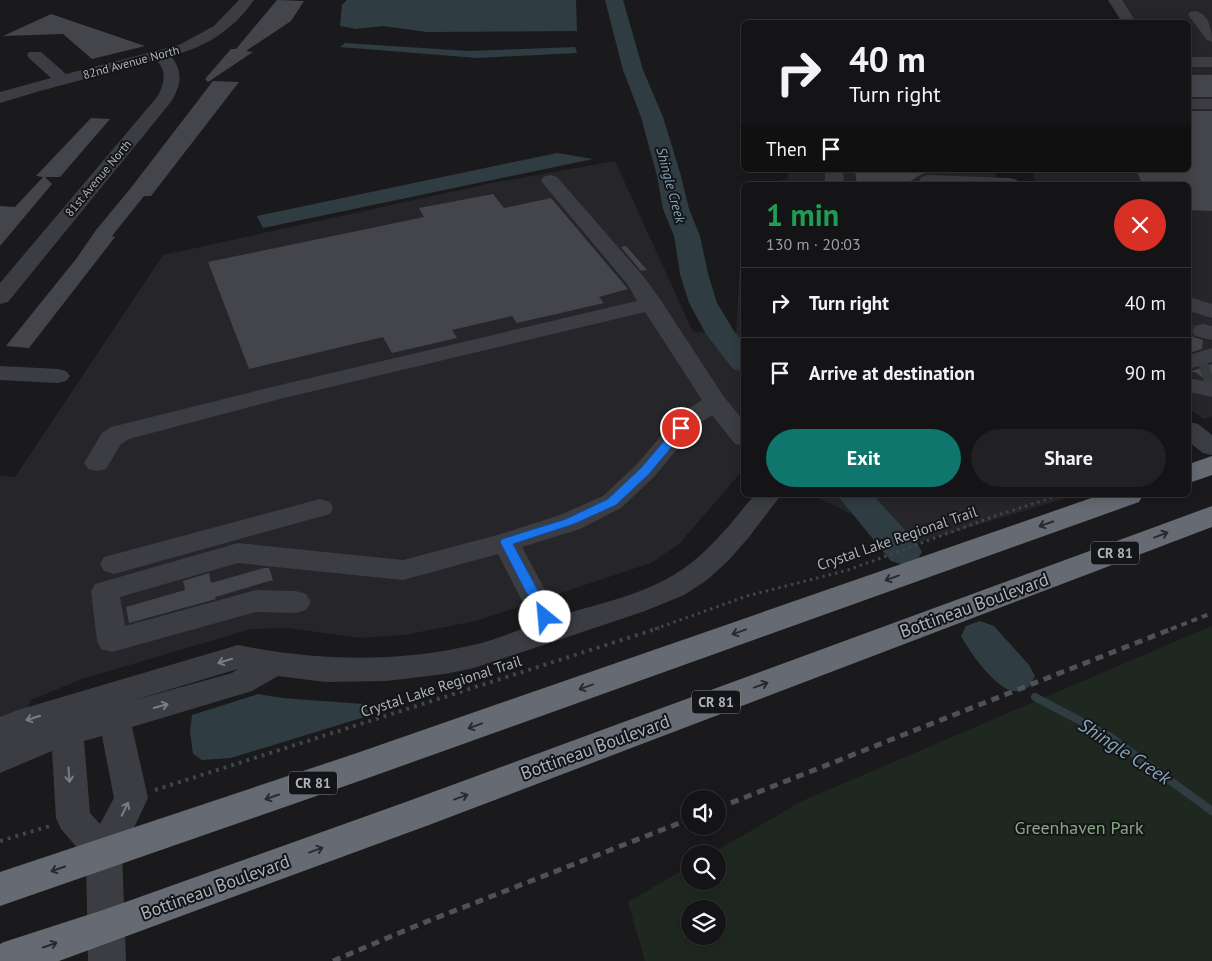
<!DOCTYPE html>
<meta charset="utf-8">
<style>
:root{--surface:#141416;--page:#212123;--text:#f1f3f6;--muted:#9d9ea1;--line:#333335;--accent:#0f766e}
body{margin:0;font-family:"PT Sans",sans-serif;background:var(--page);color:var(--text);height:100vh;display:flex;flex-direction:column;font-size:19px;white-space:nowrap}
*{box-sizing:border-box;margin:0}
p{font-size:16px;color:var(--muted)}
.icon{flex:none;width:28px;height:28px;fill:none;stroke:currentColor;stroke-width:2;stroke-linecap:round;stroke-linejoin:round}
.map{position:relative;flex:1;overflow:hidden}
.details{position:absolute;left:741px;top:182px;width:450px;height:315px;display:flex;flex-direction:column;background:var(--surface);border-radius:8px;box-shadow:0 2px 12px #0003,0 0 0 1px var(--line)}
.details>*{flex:none}
.top-card{position:absolute;left:741px;top:20px;width:450px;height:152px;border-radius:8px;box-shadow:0 2px 12px #0003,0 0 0 1px var(--line);background:#141416;color:var(--text);overflow:hidden}
.fabs{position:absolute;left:681px;top:790px;display:grid;gap:10px}
.fabs a{display:grid;place-items:center;width:45px;height:45px;border-radius:50%;background:var(--surface);box-shadow:0 2px 12px #0003,0 0 0 1px var(--line);font-size:25px}
.pin{position:absolute;display:grid;place-items:center;width:42px;height:42px;color:#fff;margin:-21px;border:2px solid #fff;border-radius:50%;box-shadow:0 1px 5px #0007}
.me{position:absolute;width:55px;margin:-28px;rotate:332deg;stroke-linejoin:round;filter:drop-shadow(0 0 4px #0008)}
.turn{display:flex;align-items:center;gap:18px;height:105px;padding:0 25px;font-size:22px}
.turn .icon{width:65px;height:65px;stroke-width:2.5}
.turn b{display:block;font-size:35px;line-height:42px}
.then{display:flex;align-items:center;height:48px;padding:0 25px;background:#0003;gap:10px;font-size:19px}
.round{display:grid;place-items:center;flex:none;width:52px;height:52px;border-radius:26px;background:var(--page)}
.head{display:flex;align-items:center;justify-content:space-between;height:85px;padding:0 25px}
h1{font-size:30px;font-weight:800;line-height:38px;color:#1e9e55}
.primary-button{display:flex;gap:10px;margin-top:auto;padding:10px 25px}
.primary-button a{flex:1;height:58px;border-radius:30px;background:var(--accent);color:#fff;font-size:20px;font-weight:800;line-height:58px;text-align:center}
.primary-button a+a{background:var(--page);color:var(--text)}
ul{padding:0;list-style:none}
li{display:flex;align-items:center;gap:15px;height:70px;padding:0 25px;border-top:1px solid var(--line)}
li div{flex:1}
li b{display:block;font-size:19px}
li em{font-style:normal}
.map>svg:first-child{display:block}
.built{fill:#26262a}
.green{fill:#1f2820;fill-rule:evenodd}
.water{fill:#2f3c42}
.lines{fill:none;stroke-linecap:round;stroke-linejoin:round}
.stream{stroke:#2f3c42;stroke-width:8}
.river{fill:#2f3c42;fill-rule:evenodd}
.building{fill:#44454a}
.minor-tunnel{stroke:#37393d;stroke-width:26;stroke-dasharray:26 13;stroke-linecap:butt}
.path-far1{stroke:#414449;stroke-width:3;stroke-dasharray:2.5 4;stroke-linecap:butt}
.path{stroke:#414449;stroke-width:4;stroke-dasharray:3 5;stroke-linecap:butt}
.minor{fill:#3b3d42;fill-rule:evenodd}
.highway{fill:#666b73;fill-rule:evenodd}
.rail-far1{stroke:#4e5157;stroke-width:4;stroke-dasharray:6 5;stroke-linecap:butt}
.rail{stroke:#4e5157;stroke-width:5;stroke-dasharray:8 6;stroke-linecap:butt}
.oneway{stroke:#292a2f}
.oneway2{stroke:#797e86}
.route{fill:#1a73e8;stroke:#114b97}
.labels{text-anchor:middle;dominant-baseline:central;stroke-width:4;stroke-linejoin:round;paint-order:stroke}
.far-street-label{font-size:12px;fill:#acb3bd;stroke:#151518}
.far-water-label{font-size:14px;font-style:italic;fill:#82a5b9;stroke:#151518}
.shield{fill:#151518;stroke:#7f848c;stroke-width:1}
.shield-label{font-size:14px;font-weight:bold;fill:#acb3bd}
.street-label{font-size:15px;fill:#acb3bd;stroke:#151518}
.near-street-label{font-size:18px;fill:#acb3bd;stroke:#151518}
.near-park-label{font-size:18px;fill:#84a882;stroke:#151518}
.near-water-label{font-size:19px;font-style:italic;fill:#82a5b9;stroke:#151518}
</style>
<div class="map">
<svg width="1212" height="961" viewBox="0 0 1212 961">
<rect width="100%" height="100%" fill="#1a1a1d"/>
<!-- built -->
<g class="built">
<polygon points="1120,0 1212,0 1212,416 1204,419 1189,409 1189,185 1037,185 1031,170 1189,170 1189,22 1136,22"/>
<polygon points="615,161 693,332 736,334 744,188 744,469 679,544 651,563 476,621 404,635 360,638 288,628 251,629 82,679 31,700 26,711 0,726 0,476 15,477 163,255 492,183"/>
<polygon points="788,170 994,170 999,185 758,185 788,179"/>
<polygon points="813,495 1076,495 914,544"/>
</g>
<!-- green -->
<path class="green" d="M1212,626V961H645L628,902L690,866V881H718V854H711L802,801ZM690,909H718V936H690Z"/>
<!-- water -->
<g class="water">
<polygon points="347,0 576,0 577,31 427,32 383,26 356,29 340,26 342,5"/>
<polygon points="345,43 469,51 575,47 577,53 477,58 340,47"/>
<polygon points="557,153 593,159 263,228 257,216"/>
<polygon points="258,694 282,698 363,704 371,715 231,758 202,760 193,754 190,731 192,715"/>
</g>
<g class="lines">
<!-- stream -->
<polyline class="stream" points="1035,697 1109,736 1212,811"/>
<!-- river -->
<g class="river">
<polygon points="605,0 623,0 643,70 663,117 681,176 689,209 700,236 708,274 717,303 734,331 744,343 744,372 733,369 706,334 689,303 680,274 674,236 663,209 657,176 641,117 623,70"/>
<polygon points="837,495 873,495 917,543 922,552 917,561 904,565 891,561"/>
<path d="M980,621L994,626L1029,665L1035,676L1029,687C1025,688 1019,692 1014,691C996,690 969,651 961,636L966,626Z"/>
</g>
</g>
<!-- building -->
<g class="building">
<polygon points="277,0 304,1 291,21 246,51 253,52 208,82 205,79 231,49 236,49"/>
<polygon points="51,14 145,46 92,59 63,34 3,36"/>
<rect x="1189" y="75" width="23" height="22"/>
<polygon points="213,81 239,82 151,196 144,196 112,236 115,237 29,348 6,346 76,259 96,230 130,189"/>
<polygon points="1189,111 1212,111 1212,211 1189,210 1189,185 1143,185 1136,170 1189,170"/>
<polygon points="91,118 110,119 60,177 45,177 52,184 0,246 0,206 15,207 43,177 36,176"/>
<polygon points="855,170 935,170 920,175 904,185 857,185"/>
<polygon points="493,194 504,208 551,198 628,289 599,297 604,303 517,323 512,316 452,330 457,338 392,353 383,337 249,369 208,262 424,217 419,208"/>
<polygon points="626,246 647,270 641,271 621,247"/>
<polygon points="1189,325 1193,326 1190,332 1193,337 1203,340 1202,349 1189,353"/>
<polygon points="1212,364 1212,381 1206,380 1195,372 1189,372"/>
<polygon points="264,568 269,568 273,580 215,597 216,599 129,623 126,607 185,590 183,581 209,573 211,583"/>
</g>
<g class="lines">
<!-- minor-tunnel -->
<polyline class="minor-tunnel" points="1203,378 1212,375"/>
<!-- path-far1 -->
<polyline class="path-far1" points="655,629 747,596 848,570 995,516 1060,495"/>
<!-- path -->
<g class="path">
<polyline points="155,790 659,628"/>
<polyline points="0,841 50,826"/>
</g>
<!-- minor -->
<g class="minor">
<path d="M239,0H254C233,30 206,47 171,56C184,73 181,86 170,103L8,302L0,304V283L157,97C164,85 168,71 156,60L40,91L0,103V92L51,78L29,58L27,55L29,52H41L66,74L179,45L214,26Z"/>
<polygon points="1108,0 1122,0 1136,22 1122,22"/>
<path d="M1195,11C1209,14 1212,29 1212,42L1207,40L1188,15L1190,12Z"/>
<rect x="1189" y="57" width="23" height="10"/>
<rect x="1189" y="99" width="23" height="10"/>
<polygon points="825,170 843,170 844,182 842,185 821,185 825,180"/>
<path d="M550,175L557,177L644,277L660,299L724,397L744,421V446L735,444L712,415L697,425L654,477L621,508L580,529L522,547L559,616C597,604 638,596 672,576C705,557 730,525 754,495H781L749,537L729,560L707,580L684,595L645,611L474,668L445,674L386,681L326,682L278,676L252,691L132,727L148,798L122,853L126,961H88L86,858L61,829L56,818L52,751L0,773V717L18,710L238,645C316,661 395,663 473,645C494,640 514,632 534,624L498,554L403,580L238,563L120,597L125,626L256,590L296,591L306,594L311,602L306,610L296,613L256,612L112,652L101,649L97,641L91,591L95,584L238,543L403,560L501,534L560,515L603,496L636,465L679,415L702,400L645,312L280,399L129,439L121,444L106,469L97,471L88,469L84,463L102,433L111,427L276,386L637,301L628,285L541,181L543,177ZM238,669L232,673L131,701ZM102,736L114,798L100,824L90,813L84,741Z"/>
<polygon points="928,175 1010,178 1017,180 1020,184 918,185 921,177"/>
<polygon points="1189,297 1212,304 1212,318 1189,311"/>
<polygon points="1203,324 1212,326 1212,340 1195,336 1192,331 1195,326"/>
<polygon points="1212,348 1212,362 1189,369 1189,355"/>
<polygon points="0,366 58,369 66,371 70,376 66,381 58,383 0,380"/>
<polygon points="1189,378 1212,383 1212,397 1189,392"/>
<polygon points="1189,422 1198,424 1212,435 1212,455 1203,453 1189,442"/>
<polygon points="320,499 330,502 333,508 330,514 114,574 104,571 100,564 104,557"/>
</g>
<!-- highway -->
<g class="highway">
<polygon points="1212,456 1212,475 1189,483 1189,464"/>
<polygon points="1100,495 1143,495 1139,502 368,778 0,906 0,872 354,754"/>
<polygon points="1212,506 1212,527 429,825 59,961 0,961 0,944 4,942 106,909 403,803"/>
</g>
<!-- rail-far1 -->
<polyline class="rail-far1" points="1171,629 1212,613"/>
<!-- rail -->
<g class="rail">
<polyline points="718,808 1174,628"/>
<polyline points="333,961 418,925 690,819"/>
</g>
</g>
<!-- one-way arrows -->
<defs><path id="oneway-shaft" d="M-6 0H5M1.5-3L5.5 0L1.5 3" fill="none" stroke-width="1.6" stroke-linecap="round" stroke-linejoin="round" transform="scale(1.25)"/></defs>
<g class="oneway">
<use href="#oneway-shaft" transform="translate(1046 524) rotate(161)"/>
<use href="#oneway-shaft" transform="translate(1161 535) rotate(-21)"/>
<use href="#oneway-shaft" transform="translate(892 578) rotate(160)"/>
<use href="#oneway-shaft" transform="translate(739 632) rotate(160)"/>
<use href="#oneway-shaft" transform="translate(761 685) rotate(-20)"/>
<use href="#oneway-shaft" transform="translate(586 687) rotate(160)"/>
<use href="#oneway-shaft" transform="translate(475 726) rotate(160)"/>
<use href="#oneway-shaft" transform="translate(272 797) rotate(161)"/>
<use href="#oneway-shaft" transform="translate(461 797) rotate(-20)"/>
<use href="#oneway-shaft" transform="translate(316 850) rotate(-20)"/>
<use href="#oneway-shaft" transform="translate(58 869) rotate(161)"/>
<use href="#oneway-shaft" transform="translate(50 945) rotate(-19)"/>
</g>
<g class="oneway2">
<use href="#oneway-shaft" transform="translate(225 661) rotate(163)"/>
<use href="#oneway-shaft" transform="translate(161 706) rotate(-16)"/>
<use href="#oneway-shaft" transform="translate(33 718) rotate(162)"/>
<use href="#oneway-shaft" transform="translate(69 775) rotate(86)"/>
<use href="#oneway-shaft" transform="translate(125 809) rotate(-64)"/>
</g>
<!-- route -->
<polygon class="route" points="681,425 686,428 685,431 649,474 616,505 574,524 513,544 552,617 550,621 541,621 500,542 502,539 566,519 608,499 641,468 677,426"/>
<g class="labels">
<!-- far-street labels -->
<g class="far-street-label">
<text transform="translate(131 62) rotate(-15)">82nd Avenue North</text>
<text transform="translate(98 178) rotate(-50)">81st Avenue North</text>
</g>
<!-- far-water labels -->
<g class="far-water-label">
<text transform="translate(671 185) rotate(75)">Shingle Creek</text>
</g>
<!-- shield labels -->
<g class="shield">
<rect x="1091" y="541.5" width="48" height="23" rx="4"/>
<rect x="692" y="690.5" width="48" height="23" rx="4"/>
<rect x="289" y="771.5" width="48" height="23" rx="4"/>
</g>
<g class="shield-label">
<text x="1115" y="553">CR 81</text>
<text x="716" y="702">CR 81</text>
<text x="313" y="783">CR 81</text>
</g>
<!-- street labels -->
<g class="street-label">
<text transform="translate(897 538) rotate(-19)">Crystal Lake Regional Trail</text>
<text transform="translate(441 686) rotate(-18)">Crystal Lake Regional Trail</text>
</g>
<!-- near-street labels -->
<g class="near-street-label">
<text transform="translate(974 605) rotate(-20)">Bottineau Boulevard</text>
<text transform="translate(595 747) rotate(-20)">Bottineau Boulevard</text>
<text transform="translate(215 887) rotate(-20)">Bottineau Boulevard</text>
</g>
<!-- near-park labels -->
<g class="near-park-label">
<text x="1079" y="827">Greenhaven Park</text>
</g>
<!-- near-water labels -->
<g class="near-water-label">
<text transform="translate(1125 751) rotate(33)">Shingle Creek</text>
</g>
</g>
</svg>
<div class="fabs">
<a><svg class="icon" aria-label="sound" viewBox="0 0 24 24"><path d="M4 9h4l5-4v14l-5-4H4zM17 9q2 3 0 6"/></svg></a>
<a><svg class="icon" aria-label="search" viewBox="0 0 24 24"><circle cx="10" cy="10" r="6"/><path d="M15 15l6 6"/></svg></a>
<a><svg class="icon" aria-label="layers" viewBox="0 0 24 24"><path d="M12 4l9 5-9 5-9-5zM3 14l9 5 9-5"/></svg></a>
</div>
<div class="pin" style="left:681px;top:428px;background:#d93025"><svg class="icon" aria-label="arrive" viewBox="0 0 24 24"><path d="M6 21V4h12l-3 4 3 4H6"/></svg></div>
<svg class="me" style="left:545px;top:617px" viewBox="-20 -20 40 40"><circle r="19" fill="#fff"/><path d="M0-13L10 11 0 6-10 11z" fill="#1a73e8"/></svg>
<div class="top-card">
<div class="turn"><svg class="icon" aria-label="right" viewBox="0 0 24 24"><path d="M7 20v-9h11M14 6l5 5-5 5"/></svg><div><b>40 m</b>Turn right</div></div>
<div class="then">Then<svg class="icon" aria-label="arrive" viewBox="0 0 24 24"><path d="M6 21V4h12l-3 4 3 4H6"/></svg></div>
</div>
<section class="details">
<div class="head"><div><h1>1 min</h1><p>130 m · 20:03</p></div><a class="round" style="background:#d93025;color:#fff"><svg class="icon" aria-label="close" viewBox="0 0 24 24"><path d="M6 6l12 12M18 6L6 18"/></svg></a></div>
<ul>
<li><svg class="icon" aria-label="right" viewBox="0 0 24 24"><path d="M7 20v-9h11M14 6l5 5-5 5"/></svg><div><b>Turn right</b></div><em>40 m</em></li>
<li><svg class="icon" aria-label="arrive" viewBox="0 0 24 24"><path d="M6 21V4h12l-3 4 3 4H6"/></svg><div><b>Arrive at destination</b></div><em>90 m</em></li>
</ul>
<div class="primary-button"><a>Exit</a><a>Share</a></div>
</section>
</div>
